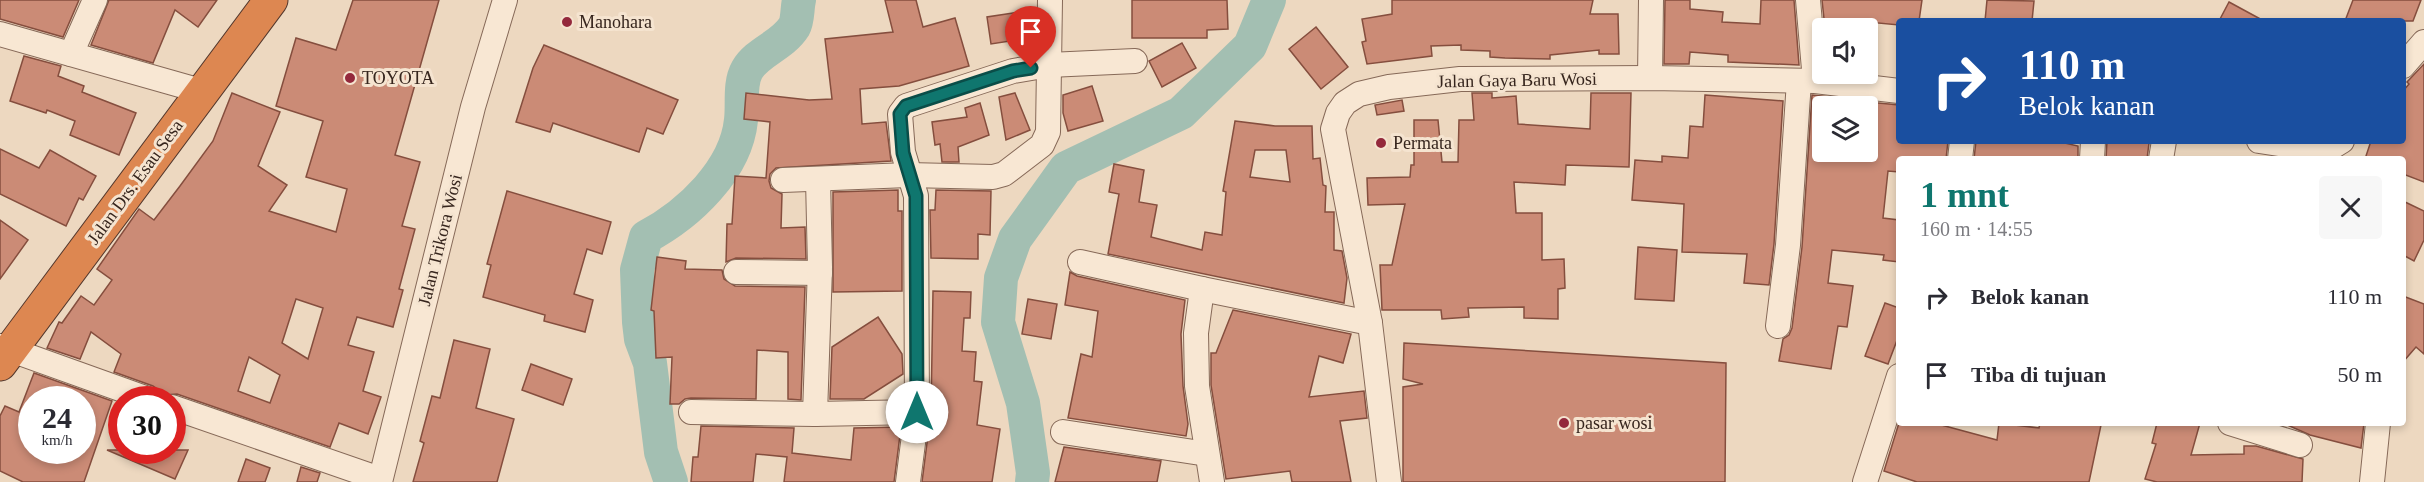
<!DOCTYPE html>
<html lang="id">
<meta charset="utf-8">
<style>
:root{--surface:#fff;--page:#f7f7f7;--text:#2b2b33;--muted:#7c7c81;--accent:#0f766e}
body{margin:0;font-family:Georgia,serif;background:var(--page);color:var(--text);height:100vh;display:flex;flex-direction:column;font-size:22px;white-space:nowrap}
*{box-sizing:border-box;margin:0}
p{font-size:20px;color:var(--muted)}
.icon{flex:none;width:33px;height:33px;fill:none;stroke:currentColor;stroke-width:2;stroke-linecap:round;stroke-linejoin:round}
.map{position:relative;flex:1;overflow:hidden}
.sheet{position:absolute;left:1896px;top:156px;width:510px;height:270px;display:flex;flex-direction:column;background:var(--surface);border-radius:6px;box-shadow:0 3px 9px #0003}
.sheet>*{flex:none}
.top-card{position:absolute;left:1896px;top:18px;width:510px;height:126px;border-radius:6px;box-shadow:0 3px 9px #0003;background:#1a4fa0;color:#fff;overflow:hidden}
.tools{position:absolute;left:1812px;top:18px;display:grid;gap:12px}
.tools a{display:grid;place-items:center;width:66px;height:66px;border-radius:6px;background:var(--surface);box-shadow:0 3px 9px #0003;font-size:30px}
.speed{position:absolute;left:18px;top:386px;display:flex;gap:12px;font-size:30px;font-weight:700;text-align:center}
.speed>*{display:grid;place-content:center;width:78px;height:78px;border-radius:50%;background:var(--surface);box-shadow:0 3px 9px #0003;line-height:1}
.speed small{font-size:15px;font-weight:400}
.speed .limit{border:9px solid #d22;background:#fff;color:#111}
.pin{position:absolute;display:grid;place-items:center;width:51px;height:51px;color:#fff;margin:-62px -26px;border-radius:50% 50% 50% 0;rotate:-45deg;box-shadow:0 0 6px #0007}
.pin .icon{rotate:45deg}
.me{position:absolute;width:66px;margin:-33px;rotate:0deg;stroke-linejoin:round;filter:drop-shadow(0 0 4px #0008)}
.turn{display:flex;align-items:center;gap:21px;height:126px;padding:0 24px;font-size:27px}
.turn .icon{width:78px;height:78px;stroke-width:2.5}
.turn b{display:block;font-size:42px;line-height:51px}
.round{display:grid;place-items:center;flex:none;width:63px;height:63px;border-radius:6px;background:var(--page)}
.overview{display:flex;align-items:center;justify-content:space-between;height:102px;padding:0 24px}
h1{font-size:36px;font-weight:800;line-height:45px;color:var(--accent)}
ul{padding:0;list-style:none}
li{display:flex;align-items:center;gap:18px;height:78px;padding:0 24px}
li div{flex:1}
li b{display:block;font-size:22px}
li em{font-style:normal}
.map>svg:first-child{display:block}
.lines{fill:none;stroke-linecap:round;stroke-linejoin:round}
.river{stroke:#a3bfb2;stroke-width:34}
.building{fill:#cb8b76;stroke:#854e3e;stroke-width:1.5;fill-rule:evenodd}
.minor-casing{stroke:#866958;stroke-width:26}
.highway-casing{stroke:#54382d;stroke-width:35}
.minor{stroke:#f8e7d3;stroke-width:24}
.highway{stroke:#dd8751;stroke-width:33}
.route-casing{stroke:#0a4d48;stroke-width:15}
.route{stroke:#0f766e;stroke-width:10}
.poi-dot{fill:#94293c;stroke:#f5e4d0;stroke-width:2}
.labels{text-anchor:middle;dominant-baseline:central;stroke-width:6;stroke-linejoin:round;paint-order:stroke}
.poi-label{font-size:18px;fill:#36251d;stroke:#f5e4d0;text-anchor:start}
.street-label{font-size:18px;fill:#36251d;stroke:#f5e4d0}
</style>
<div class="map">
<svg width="2424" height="482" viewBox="0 0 2424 482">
<rect width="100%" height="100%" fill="#edd8c0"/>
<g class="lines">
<!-- river -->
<g class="river">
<path d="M671,482L661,452L650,363L641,339L639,322L637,270L646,237C689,214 736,170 741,120C743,104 739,84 747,70C757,52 782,46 794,27C798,20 797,8 799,0"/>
<polyline points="1032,482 1033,473 1023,403 998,322 1001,278 1015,239 1066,168 1181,113 1250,46 1269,0"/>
</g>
</g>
<!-- building -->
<g class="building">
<polygon points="0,0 79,0 63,37 0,19"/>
<polygon points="109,0 217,0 198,27 175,10 153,63 91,45"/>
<path d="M353,0H439L395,155L420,162L402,226L415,229L399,289L403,290L393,327L357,317L348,345L374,352L363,391L381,397L368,434L339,423L330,447L177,394L165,395L153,386L114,372L121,354L91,332L80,359L47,348L59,322L62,323L81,296L94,305L112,280L97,269L139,209L154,220L180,186L213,141L232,93L280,112L258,166L287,185L269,211L336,232L347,189L306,177L323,121L276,106L296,38L336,50ZM296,299L323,308L308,359L282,343ZM249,357L280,375L270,403L238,391Z"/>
<polygon points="885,0 916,0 923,27 955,18 969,66 899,86 860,89 862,124 886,122 891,161 776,168 770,174 769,181 771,188 782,194 781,228 805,227 806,259 736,258 726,262 727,224 732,224 735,176 766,178 770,122 744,119 746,93 809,100 832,99 825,39 893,32"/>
<polygon points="1132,0 1227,0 1228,29 1207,30 1207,38 1132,38"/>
<polygon points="1392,0 1593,0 1590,14 1618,14 1619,54 1599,54 1599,50 1550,55 1550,59 1505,58 1490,57 1490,51 1461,50 1461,45 1431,46 1432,56 1367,64 1362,42 1366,41 1362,19 1392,14"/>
<polygon points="1665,0 1690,0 1690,9 1723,12 1722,22 1760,24 1761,0 1794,0 1799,65 1728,62 1728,55 1690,52 1689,64 1664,64"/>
<polygon points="1822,0 1922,0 1919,21 1899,21 1899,25 1868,22 1868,28 1825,28"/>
<polygon points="1987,0 2034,1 2032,21 1985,21"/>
<polygon points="2353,0 2421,0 2413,21 2345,21"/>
<polygon points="2229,2 2264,21 2219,21"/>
<polygon points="1032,10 1035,37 991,44 987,17"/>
<polygon points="1316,27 1348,67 1321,89 1289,49"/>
<polygon points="1182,43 1196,68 1162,87 1149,61"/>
<polygon points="544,45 678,100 663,134 647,128 639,152 553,123 550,132 516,122 533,68"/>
<polygon points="24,56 61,66 58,76 84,86 82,92 136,113 119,155 70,135 75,121 47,110 46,113 10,101"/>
<polygon points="2424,64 2424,182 2403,174 2403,159 2365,159 2371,141 2403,141 2403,91 2409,84 2407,82"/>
<polygon points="1092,86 1103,121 1068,131 1063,113 1063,95"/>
<polygon points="1015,93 1030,130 1006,140 999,97"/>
<polygon points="1472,93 1492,93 1492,98 1516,96 1518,124 1590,129 1591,93 1631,93 1629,167 1566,165 1565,185 1514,182 1516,213 1542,213 1542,260 1564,259 1565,288 1558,289 1558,319 1524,318 1524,307 1468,308 1469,317 1442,319 1441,310 1382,310 1380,265 1392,265 1405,204 1368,205 1367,178 1410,177 1411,165 1414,165 1414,120 1438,120 1442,162 1458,162 1459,120 1474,120"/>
<polygon points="1705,95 1783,101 1774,244 1769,285 1744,283 1747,254 1682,252 1684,204 1632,200 1635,160 1662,162 1662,156 1688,158 1690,126 1703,127"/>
<polygon points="1812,95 1864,101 1864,106 1822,106 1822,152 1868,152 1868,102 1899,105 1899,141 1948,141 1946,159 1899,159 1899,172 1888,171 1883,218 1899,220 1899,262 1883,260 1884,255 1832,250 1828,283 1853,286 1847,327 1838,326 1831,369 1779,361 1783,339 1789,335 1792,328 1802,247"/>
<polygon points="1402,100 1404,111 1377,115 1375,105"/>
<polygon points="980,103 989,135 958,147 959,162 942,162 940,144 935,145 932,122 967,117 965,108"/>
<path d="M1235,121L1275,126H1312L1313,159L1320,158L1323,185L1326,186L1325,212H1334V250L1342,251L1347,278L1344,303L1108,254L1119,194L1109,192L1114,164L1144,170L1139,202L1157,205L1151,237L1202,250L1205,232L1222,235L1226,192L1223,191ZM1255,150H1286L1290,182L1250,177Z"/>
<polygon points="1976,141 2056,141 2078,146 2078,159 1974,159"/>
<polygon points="2107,141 2149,143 2147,159 2106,159"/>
<polygon points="0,149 39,168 50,150 96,176 83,200 79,198 66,226 0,194"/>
<polygon points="898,190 898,211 902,211 902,291 833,292 833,192"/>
<polygon points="936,190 991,191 990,235 978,234 978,259 931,258 930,210 935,210"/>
<polygon points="507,191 611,222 602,254 587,249 574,294 593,300 585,332 544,321 545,315 483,297 491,265 487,264"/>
<polygon points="2403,201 2424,211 2424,240 2414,261 2403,255"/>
<polygon points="0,220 28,240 0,279"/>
<polygon points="1638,247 1677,250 1674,301 1635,299"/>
<polygon points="657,257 686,261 685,269 722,270 724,279 735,286 805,287 801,400 788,399 788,352 757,350 756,399 691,398 685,399 679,404 670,404 672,357 656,358 654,311 651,310"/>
<polygon points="1070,272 1077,276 1185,300 1181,334 1183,386 1188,424 1186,436 1068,418 1081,354 1092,357 1098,311 1065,305"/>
<polygon points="933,291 971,292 970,318 964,318 962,351 976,352 974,381 982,382 977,425 1000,429 992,482 922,482 931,412"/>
<polygon points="2403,296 2424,304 2424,354 2416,347 2403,362"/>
<polygon points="1028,299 1057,304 1051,339 1022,334"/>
<polygon points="1885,303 1899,308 1899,335 1888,364 1865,356"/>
<polygon points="1233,310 1351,334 1343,363 1319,356 1309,397 1364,391 1367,418 1340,421 1351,482 1292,482 1290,471 1226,479 1211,385 1211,353 1216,353"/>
<polygon points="878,317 902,354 903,374 864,399 830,399 832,347"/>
<polygon points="454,340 490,349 476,408 514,419 497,482 413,482 424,443 420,441 432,396 440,398"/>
<polygon points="1404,343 1726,363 1725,482 1403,482 1403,387 1423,384 1403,379"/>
<polygon points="531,364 572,379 563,405 522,390"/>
<path d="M34,373L112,401L84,482H23L0,471V416L5,406L19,412ZM32,399H82V450H32Z"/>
<polygon points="1899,423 1934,423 1997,440 1999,423 2039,428 2040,423 2092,423 2101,425 2089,482 1917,482 1884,471"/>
<polygon points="2157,423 2200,423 2191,455 2244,454 2244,446 2256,446 2303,459 2302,482 2157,482 2145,479 2156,444 2152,443"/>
<polygon points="2283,423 2364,423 2361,448 2310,435"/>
<polygon points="701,426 794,428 792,453 851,460 854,428 901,427 894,482 784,482 787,457 756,454 753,482 691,482 693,457 698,457"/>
<polygon points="1064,447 1161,461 1157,482 1055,482"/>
<polygon points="107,450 188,450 175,479"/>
<polygon points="246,459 270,468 265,482 238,482"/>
<polygon points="301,467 320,473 317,482 297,482"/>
</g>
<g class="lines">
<defs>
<g id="minor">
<polyline points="1808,0 1815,81"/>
<polyline points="0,34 201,91"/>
<polyline points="71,54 95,0"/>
<polyline points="2403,66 2424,42"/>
<polyline points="1650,78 1651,0"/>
<polyline points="2259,141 2320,150 2329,149 2342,141"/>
<polyline points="1960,159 1962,141"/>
<polyline points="2092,159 2093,141"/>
<polyline points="2161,159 2164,141"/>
<polyline points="783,180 908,175 993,177 1004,174 1042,145 1048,132 1050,0"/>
<polyline points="1080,262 1202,289 1196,333 1197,386 1212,482"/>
<polyline points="736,272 820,273"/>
<polyline points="1202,289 1370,323"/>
<polyline points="1778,326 1788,245 1799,81"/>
<polyline points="0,346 148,399"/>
<polyline points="172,407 380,479"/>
<polyline points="691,412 815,414 917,412"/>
<polyline points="815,414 820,267 818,179"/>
<polyline points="2230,423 2300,445"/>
<polyline points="1063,432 1207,454"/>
<polyline points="380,482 473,107 505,0"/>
<polyline points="908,482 917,412 916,196 903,152 900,114 906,106 1013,71 1049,65 1135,61"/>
<polyline points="1389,482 1370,323 1333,129 1338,113 1345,103 1359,94 1389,87 1460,79 1650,78 1815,81 1899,91"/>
<polyline points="1865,482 1899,376"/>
<polyline points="2372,482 2378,423"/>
</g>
<polyline id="highway" points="0,364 271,0"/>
</defs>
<!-- minor casing -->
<use href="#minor" class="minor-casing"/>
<!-- highway casing -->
<use href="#highway" class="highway-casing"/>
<!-- minor -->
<use href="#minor" class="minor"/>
<!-- highway -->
<use href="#highway" class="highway"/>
</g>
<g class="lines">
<defs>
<polyline id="route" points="917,412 916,196 903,153 900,114 906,106 1013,71 1031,68"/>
</defs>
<!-- route casing -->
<use href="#route" class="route-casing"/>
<!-- route -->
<use href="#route" class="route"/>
</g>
<!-- markers -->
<g class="poi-dot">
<circle cx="567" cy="22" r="6"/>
<circle cx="350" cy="78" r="6"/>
<circle cx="1381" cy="143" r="6"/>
<circle cx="1564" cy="423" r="6"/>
</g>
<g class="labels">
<!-- poi labels -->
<g class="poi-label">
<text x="579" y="22">Manohara</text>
<text x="362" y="78">TOYOTA</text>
<text x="1393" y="143">Permata</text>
<text x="1576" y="423">pasar wosi</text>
</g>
<!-- street labels -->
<g class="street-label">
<text transform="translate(1517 80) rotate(-1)">Jalan Gaya Baru Wosi</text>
<text transform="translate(135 182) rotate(-54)">Jalan Drs. Esau Sesa</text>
<text transform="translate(440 240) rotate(-76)">Jalan Trikora Wosi</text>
</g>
</g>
</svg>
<div class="tools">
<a><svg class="icon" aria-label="sound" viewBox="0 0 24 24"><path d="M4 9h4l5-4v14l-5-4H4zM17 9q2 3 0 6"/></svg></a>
<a><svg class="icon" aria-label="layers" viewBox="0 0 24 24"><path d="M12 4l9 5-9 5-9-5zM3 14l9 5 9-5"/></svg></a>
</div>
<div class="speed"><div>24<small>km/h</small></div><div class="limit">30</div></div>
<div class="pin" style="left:1031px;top:68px;background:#d93025"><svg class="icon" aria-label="arrive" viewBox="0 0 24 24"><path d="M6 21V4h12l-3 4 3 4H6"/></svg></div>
<svg class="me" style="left:917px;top:412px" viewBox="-20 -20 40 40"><circle r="19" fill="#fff"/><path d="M0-13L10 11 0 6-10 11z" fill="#0f766e"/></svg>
<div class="top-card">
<div class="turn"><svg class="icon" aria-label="right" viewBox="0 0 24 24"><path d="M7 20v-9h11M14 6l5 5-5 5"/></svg><div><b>110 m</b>Belok kanan</div></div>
</div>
<section class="sheet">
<div class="overview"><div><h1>1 mnt</h1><p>160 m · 14:55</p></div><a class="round"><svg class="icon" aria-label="close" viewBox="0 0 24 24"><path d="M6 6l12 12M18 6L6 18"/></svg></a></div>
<ul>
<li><svg class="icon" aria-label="right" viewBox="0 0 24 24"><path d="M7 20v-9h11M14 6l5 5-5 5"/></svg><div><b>Belok kanan</b></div><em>110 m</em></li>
<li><svg class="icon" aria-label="arrive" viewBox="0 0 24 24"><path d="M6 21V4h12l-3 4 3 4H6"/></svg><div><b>Tiba di tujuan</b></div><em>50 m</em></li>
</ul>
</section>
</div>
